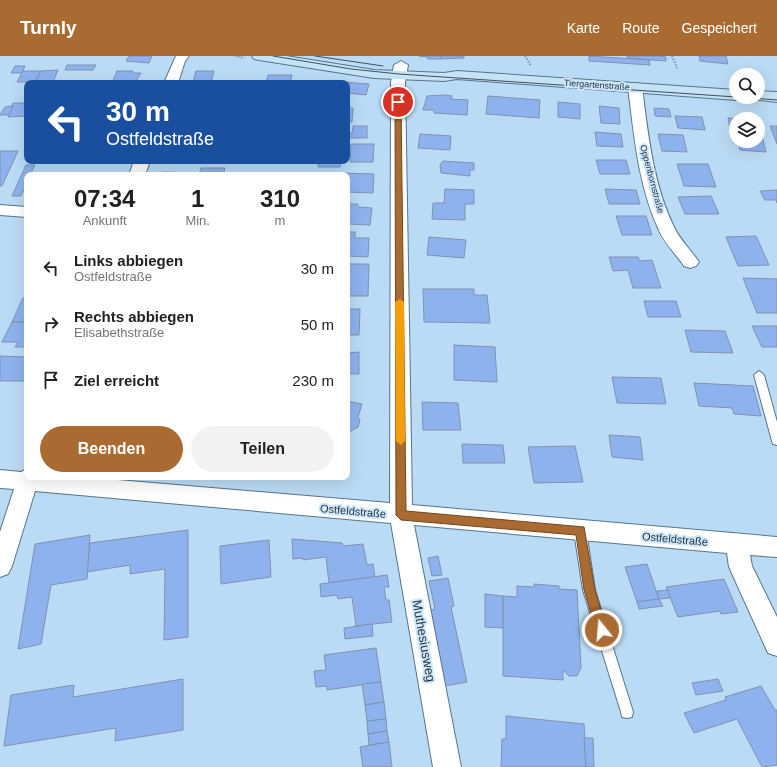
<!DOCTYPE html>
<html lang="de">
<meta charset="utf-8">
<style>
:root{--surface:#fff;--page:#f2f2f2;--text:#202124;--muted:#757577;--accent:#a96b31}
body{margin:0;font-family:Helvetica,sans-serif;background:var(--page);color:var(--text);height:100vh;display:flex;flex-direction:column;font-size:15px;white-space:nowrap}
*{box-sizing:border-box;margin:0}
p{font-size:13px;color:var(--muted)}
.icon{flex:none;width:22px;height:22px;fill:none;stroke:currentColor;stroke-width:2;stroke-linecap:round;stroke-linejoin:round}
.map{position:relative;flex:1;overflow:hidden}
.details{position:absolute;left:24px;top:116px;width:326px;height:308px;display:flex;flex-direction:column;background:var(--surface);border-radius:8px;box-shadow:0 4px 16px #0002}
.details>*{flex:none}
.hud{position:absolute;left:24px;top:24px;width:326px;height:84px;border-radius:8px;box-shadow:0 4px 16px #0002;background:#1a4fa0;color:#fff;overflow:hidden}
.tools{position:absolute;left:729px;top:12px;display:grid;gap:8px}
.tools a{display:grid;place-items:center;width:36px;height:36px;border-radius:50%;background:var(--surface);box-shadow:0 4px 16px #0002;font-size:20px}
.pin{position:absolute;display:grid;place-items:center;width:34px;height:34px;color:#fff;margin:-17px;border:2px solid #fff;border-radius:50%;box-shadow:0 1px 4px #0007}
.me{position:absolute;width:44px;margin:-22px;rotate:343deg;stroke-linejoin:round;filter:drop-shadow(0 0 3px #0008)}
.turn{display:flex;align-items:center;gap:14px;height:84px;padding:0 16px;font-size:18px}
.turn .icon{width:52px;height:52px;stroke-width:2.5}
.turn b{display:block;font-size:28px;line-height:34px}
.eta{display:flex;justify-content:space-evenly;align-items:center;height:68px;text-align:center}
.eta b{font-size:24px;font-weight:800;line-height:28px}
.action{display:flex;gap:8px;margin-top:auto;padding:8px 16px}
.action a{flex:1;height:46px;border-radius:24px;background:var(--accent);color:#fff;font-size:16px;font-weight:800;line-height:46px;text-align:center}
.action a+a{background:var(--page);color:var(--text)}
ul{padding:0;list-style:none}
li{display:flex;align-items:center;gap:12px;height:56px;padding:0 16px}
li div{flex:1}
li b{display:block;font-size:15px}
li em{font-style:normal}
header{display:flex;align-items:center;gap:24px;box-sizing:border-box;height:56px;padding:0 20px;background:var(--accent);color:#fff}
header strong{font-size:19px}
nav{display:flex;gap:22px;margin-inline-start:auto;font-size:14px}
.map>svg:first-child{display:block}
.building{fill:#8eb2ee;stroke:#8092b1}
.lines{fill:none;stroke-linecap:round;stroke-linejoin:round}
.service-casing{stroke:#56758b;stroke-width:2}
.minor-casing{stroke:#56758b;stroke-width:2}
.secondary-casing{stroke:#56758b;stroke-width:2}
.path{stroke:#7d96a9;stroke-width:2;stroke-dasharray:1.5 1.5;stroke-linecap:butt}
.service{fill:#fff;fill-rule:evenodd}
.minor{fill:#fff;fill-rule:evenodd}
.secondary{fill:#c5e3f6;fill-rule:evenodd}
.tram{stroke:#40505d;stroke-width:1}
.route{fill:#a96b31;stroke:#6e4620}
.slow{fill:#f59e0b}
.labels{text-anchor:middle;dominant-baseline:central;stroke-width:4;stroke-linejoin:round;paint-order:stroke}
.far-street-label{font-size:9px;fill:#27343e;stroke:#cde7fc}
.street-label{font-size:11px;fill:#27343e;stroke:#cde7fc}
.near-street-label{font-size:13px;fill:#27343e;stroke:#cde7fc}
</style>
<header>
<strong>Turnly</strong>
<nav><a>Karte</a><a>Route</a><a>Gespeichert</a></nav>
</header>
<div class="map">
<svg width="777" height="711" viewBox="0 0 777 711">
<rect width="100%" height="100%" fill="#badbf5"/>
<!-- building -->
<g class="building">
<polygon points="129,0 152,0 149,7 126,5"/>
<polygon points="419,0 440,0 441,3 428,3 427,1"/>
<polygon points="440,0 464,0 464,2 441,3"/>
<polygon points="589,0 649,4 650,9 589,5"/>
<polygon points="627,0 660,0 666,1 666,5 627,2"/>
<polygon points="699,0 726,0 728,8 700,5"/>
<polygon points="67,9 96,9 93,14 65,14"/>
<polygon points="15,10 25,10 22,17 11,17"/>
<polygon points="58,14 53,26 35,26 41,15"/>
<polygon points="23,15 41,15 35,26 17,26"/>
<polygon points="117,15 133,15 132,17 141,17 136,25 140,25 139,27 112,27"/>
<polygon points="196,15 214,15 211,27 193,27"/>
<polygon points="268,19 292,19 290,27 266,27"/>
<polygon points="344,26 369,28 366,39 347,37 347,27"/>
<polygon points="445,39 452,40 451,43 468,44 467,59 434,57 434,54 423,54 427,40"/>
<polygon points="488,40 540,44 539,62 486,58"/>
<polygon points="558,46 580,48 580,63 558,61"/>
<polygon points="13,47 27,47 27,60 8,61"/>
<polygon points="13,50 9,59 0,59 5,51"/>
<polygon points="599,50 619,52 620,68 601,67"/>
<polygon points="347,52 353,52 352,66 347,66"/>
<polygon points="654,52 669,53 671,61 655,60"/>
<polygon points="675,60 702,61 705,74 678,72"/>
<polygon points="728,62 746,63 736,63 736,79 731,79"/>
<polygon points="353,70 367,70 367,82 347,82 347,77 352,77"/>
<polygon points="770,70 777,70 777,88"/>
<polygon points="595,76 621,78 623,91 597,90"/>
<polygon points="420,78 451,80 450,94 418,92"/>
<polygon points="658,78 683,79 687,96 662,95"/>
<polygon points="758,80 762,80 766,96 740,94 738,85 758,85"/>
<polygon points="351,88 374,88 373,106 350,106"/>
<polygon points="0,95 18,95 2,130 0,130"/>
<polygon points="596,104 626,104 630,118 600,118"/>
<polygon points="319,105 341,105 340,111 318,111"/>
<polygon points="443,105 474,107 474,114 470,114 470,120 441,117 440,109"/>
<polygon points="677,108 708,108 716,131 684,130"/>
<polygon points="26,109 35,109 30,119 27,119 27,127 21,140 12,140"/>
<polygon points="201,112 225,112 223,119 199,119"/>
<polygon points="162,116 195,117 195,119 161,119"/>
<polygon points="342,117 374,118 373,137 347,136 347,119 342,119"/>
<polygon points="445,133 474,134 474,148 465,148 465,164 432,163 433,147 444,147"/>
<polygon points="605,133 636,134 640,148 609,148"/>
<polygon points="777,134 777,147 776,144 765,144 760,135"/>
<polygon points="711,140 719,158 685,158 678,141"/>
<polygon points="347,148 358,148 358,151 372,152 370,169 347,168"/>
<polygon points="616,160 646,160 652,179 622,179"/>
<polygon points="347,176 355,176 355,182 369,182 368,201 347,200"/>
<polygon points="756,180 769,209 738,210 726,181"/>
<polygon points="429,181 466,184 464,202 427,199"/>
<polygon points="609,201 638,201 640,205 652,204 661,232 633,232 628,214 613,215"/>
<polygon points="347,208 369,208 368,240 347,240"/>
<polygon points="743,222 777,223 777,257 757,257"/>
<polygon points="423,233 474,233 474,239 487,239 490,267 424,266"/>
<polygon points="23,242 27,242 27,266 12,266"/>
<polygon points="644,245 676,245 681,261 648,261"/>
<polygon points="347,253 360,253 359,279 347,279"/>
<polygon points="12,266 27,266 26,291 15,291 18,286 2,286"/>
<polygon points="752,270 777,270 777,291 762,291"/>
<polygon points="685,274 725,275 733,297 691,296"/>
<polygon points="454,289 495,291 497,326 454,324"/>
<polygon points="359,296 359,318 347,318 347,297"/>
<polygon points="0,300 26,301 25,304 27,304 27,317 24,325 0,325"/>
<polygon points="612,321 661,322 666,348 617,347"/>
<polygon points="694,327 753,330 761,360 734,358 732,352 699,350"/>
<polygon points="347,345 362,348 358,361 360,364 358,371 349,376 347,375"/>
<polygon points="422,346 458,347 461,374 423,374"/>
<polygon points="609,379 640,381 643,404 612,401"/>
<polygon points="462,388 503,389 505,407 463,407"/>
<polygon points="575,390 583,426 534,427 528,391"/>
<polygon points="188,474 188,581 164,584 165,513 130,518 130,509 87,516 90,487"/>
<polygon points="90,479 87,523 51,529 41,588 18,593 35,488"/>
<polygon points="292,483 342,487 343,490 363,488 367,509 373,508 375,521 329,527 326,501 303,504 303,502 293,503"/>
<polygon points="269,484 271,521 221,528 220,490"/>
<polygon points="438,500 442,519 432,520 428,502"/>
<polygon points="647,508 659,543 637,546 625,511"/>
<polygon points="387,519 389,531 384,531 386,544 389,544 392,566 356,570 352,541 338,543 337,539 321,541 320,528"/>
<polygon points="448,522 454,550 451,551 467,626 445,630 430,554 435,553 429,525"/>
<polygon points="724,523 738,556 721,558 720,555 678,561 666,531"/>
<polygon points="534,528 559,530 559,533 577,534 581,612 577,620 569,620 563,614 563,624 503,620 503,540 517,541 517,530 534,531"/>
<polygon points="668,534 670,542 659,543 657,535"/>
<polygon points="485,538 503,540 503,572 485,571"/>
<polygon points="659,543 663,550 639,553 637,546"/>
<polygon points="372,568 373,580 345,583 344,572"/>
<polygon points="376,592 381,626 327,634 327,630 316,631 314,615 326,614 324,599"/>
<polygon points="183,623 183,674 115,685 116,672 4,690 11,639 74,629 73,641"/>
<polygon points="718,623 723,635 696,639 692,627"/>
<polygon points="381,626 384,646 365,649 362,628"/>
<polygon points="761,630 775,654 777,654 777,709 762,711 737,663 694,677 684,657 726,644 725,641"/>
<polygon points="384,646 386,663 367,665 365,649"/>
<polygon points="506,660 584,668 586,711 501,711 502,683 506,683"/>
<polygon points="386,663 387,675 368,678 367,665"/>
<polygon points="387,675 389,686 369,689 368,678"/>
<polygon points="584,682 593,682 594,711 586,711"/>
<polygon points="389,686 392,711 363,711 360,691"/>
</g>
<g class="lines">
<defs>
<g id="service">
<polygon points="759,315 764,319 777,366 777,389 773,388 772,385 754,319"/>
<polygon points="580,470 584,471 586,475 595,534 633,656 632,661 627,662 622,661 621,656 583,534 574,475 576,471"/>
</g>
<g id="minor">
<polygon points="176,0 189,0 185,5 178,27 164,27"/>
<polygon points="401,5 408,9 405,26 412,449 777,481 777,501 750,499 752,510 777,561 777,600 768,597 729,511 727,497 414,469 461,711 433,711 391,467 35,435 12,510 8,518 0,521 0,476 14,433 0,432 0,414 21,416 27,413 27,421 82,421 390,447 391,26 394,9"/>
<path d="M635,27L640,28L642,31C648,78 653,128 674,171C680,184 691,194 699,206L696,210L690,212L684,210C676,198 663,186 658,172C638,128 634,78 628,31L630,28Z"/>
<polygon points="134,105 150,105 145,119 129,119"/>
<polygon points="0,149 27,151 27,161 0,159"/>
</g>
<g id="secondary">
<polygon points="252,0 286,0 374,14 444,17 457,15 736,34 736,41 742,41 736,44 457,23 444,25 374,22 259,4 254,3"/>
<polygon points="758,35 777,36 777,46 753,43 751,41 758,41"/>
</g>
</defs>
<!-- service casing -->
<use href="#service" class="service-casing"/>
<!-- minor casing -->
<use href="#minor" class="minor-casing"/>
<!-- secondary casing -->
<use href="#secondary" class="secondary-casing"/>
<!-- path -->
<g class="path">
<polyline points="235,0 244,2"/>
<polyline points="525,0 531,10"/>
<polyline points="672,0 678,14"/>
</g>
<!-- service -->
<use href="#service" class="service"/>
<!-- minor -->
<use href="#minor" class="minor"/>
<!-- secondary -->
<use href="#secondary" class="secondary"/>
<!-- tram -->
<g class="tram">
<polyline points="273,0 351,13 399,18 736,41"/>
<polyline points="315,0 383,10"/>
<polyline points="739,41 777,44"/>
</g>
</g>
<!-- route -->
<polygon class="route" points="398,44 401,46 406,455 584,471 595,534 607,574 606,578 602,580 598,578 596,574 584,534 576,479 401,464 396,459 395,46"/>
<!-- slow -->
<polygon class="slow" points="400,243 404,246 405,385 401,389 396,385 395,246"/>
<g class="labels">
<!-- far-street labels -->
<g class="far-street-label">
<text transform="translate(597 29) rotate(4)">Tiergartenstraße</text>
<text transform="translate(652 123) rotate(75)">Oppenbornstraße</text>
</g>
<!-- street labels -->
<g class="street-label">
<text transform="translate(353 455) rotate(5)">Ostfeldstraße</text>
<text transform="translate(675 483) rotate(5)">Ostfeldstraße</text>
</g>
<!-- near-street labels -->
<g class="near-street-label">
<text transform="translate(424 585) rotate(80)">Muthesiusweg</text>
</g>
</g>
</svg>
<div class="tools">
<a><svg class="icon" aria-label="search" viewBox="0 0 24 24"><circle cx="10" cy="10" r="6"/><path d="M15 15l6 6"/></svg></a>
<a><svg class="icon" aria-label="layers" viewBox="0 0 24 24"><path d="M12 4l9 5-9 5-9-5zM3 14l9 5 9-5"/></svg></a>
</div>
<div class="pin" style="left:398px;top:46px;background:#d93025"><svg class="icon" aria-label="arrive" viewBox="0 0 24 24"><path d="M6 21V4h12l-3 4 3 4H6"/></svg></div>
<svg class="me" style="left:602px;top:574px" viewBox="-20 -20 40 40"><circle r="17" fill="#a96b31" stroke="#fff" stroke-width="3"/><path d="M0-11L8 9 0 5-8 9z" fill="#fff"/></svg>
<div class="hud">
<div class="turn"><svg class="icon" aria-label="left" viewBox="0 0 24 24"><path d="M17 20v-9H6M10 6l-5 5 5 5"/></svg><div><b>30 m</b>Ostfeldstraße</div></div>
</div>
<section class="details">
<div class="eta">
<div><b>07:34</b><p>Ankunft</p></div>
<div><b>1</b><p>Min.</p></div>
<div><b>310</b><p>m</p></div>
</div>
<ul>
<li><svg class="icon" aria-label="left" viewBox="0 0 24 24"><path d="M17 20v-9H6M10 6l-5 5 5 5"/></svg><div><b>Links abbiegen</b><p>Ostfeldstraße</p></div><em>30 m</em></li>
<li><svg class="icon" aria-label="right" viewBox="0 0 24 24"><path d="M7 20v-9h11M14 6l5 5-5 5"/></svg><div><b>Rechts abbiegen</b><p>Elisabethstraße</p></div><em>50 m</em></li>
<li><svg class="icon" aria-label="arrive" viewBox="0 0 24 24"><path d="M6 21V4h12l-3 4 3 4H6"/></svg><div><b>Ziel erreicht</b></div><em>230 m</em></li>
</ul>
<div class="action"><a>Beenden</a><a>Teilen</a></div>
</section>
</div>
